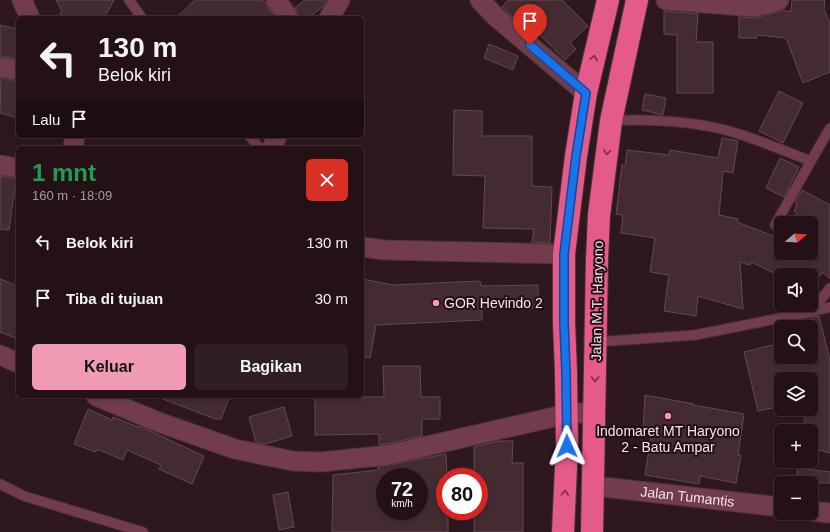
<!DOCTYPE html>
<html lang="id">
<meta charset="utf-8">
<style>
:root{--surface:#231116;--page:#2f1f23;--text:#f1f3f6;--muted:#a39da1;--line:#403135;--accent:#f19ab3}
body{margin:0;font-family:Helvetica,sans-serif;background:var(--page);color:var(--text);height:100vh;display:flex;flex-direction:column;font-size:15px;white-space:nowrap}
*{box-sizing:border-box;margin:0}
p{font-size:13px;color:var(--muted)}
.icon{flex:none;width:22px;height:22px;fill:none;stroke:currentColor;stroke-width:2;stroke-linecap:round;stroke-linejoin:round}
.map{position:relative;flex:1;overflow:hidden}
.panel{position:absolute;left:16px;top:146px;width:348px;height:252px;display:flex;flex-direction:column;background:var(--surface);border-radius:6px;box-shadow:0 2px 6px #0003,0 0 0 1px var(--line)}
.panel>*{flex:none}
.guide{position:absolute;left:16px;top:16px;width:348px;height:122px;border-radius:6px;box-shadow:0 2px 6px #0003,0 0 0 1px var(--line);background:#231116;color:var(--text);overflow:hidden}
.needle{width:26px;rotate:72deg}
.buttons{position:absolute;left:774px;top:216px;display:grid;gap:8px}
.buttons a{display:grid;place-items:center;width:44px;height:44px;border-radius:6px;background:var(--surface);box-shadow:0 2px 6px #0003,0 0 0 1px var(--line);font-size:20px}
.speed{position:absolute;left:376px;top:468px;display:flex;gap:8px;font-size:20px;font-weight:700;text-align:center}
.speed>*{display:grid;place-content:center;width:52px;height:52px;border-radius:50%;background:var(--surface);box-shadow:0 2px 6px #0003,0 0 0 1px var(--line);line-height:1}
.speed small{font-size:10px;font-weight:400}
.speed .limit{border:6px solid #d22;background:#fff;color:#111}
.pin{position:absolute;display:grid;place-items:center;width:34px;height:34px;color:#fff;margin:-41px -17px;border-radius:50% 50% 50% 0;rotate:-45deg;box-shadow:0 0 4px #0007}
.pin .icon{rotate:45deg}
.me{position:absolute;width:44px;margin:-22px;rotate:359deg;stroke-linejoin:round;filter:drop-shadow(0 0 3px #0008)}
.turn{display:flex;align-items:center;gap:14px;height:84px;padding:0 16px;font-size:18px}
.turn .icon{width:52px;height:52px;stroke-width:2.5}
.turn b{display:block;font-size:28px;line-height:34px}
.then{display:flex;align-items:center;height:38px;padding:0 16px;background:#0003;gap:8px;font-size:15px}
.round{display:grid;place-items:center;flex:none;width:42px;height:42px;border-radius:6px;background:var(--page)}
.head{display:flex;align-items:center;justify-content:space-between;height:68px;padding:0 16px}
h1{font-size:24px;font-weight:800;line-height:30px;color:#1e9e55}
.action{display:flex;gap:8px;margin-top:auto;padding:8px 16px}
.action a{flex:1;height:46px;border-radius:6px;background:var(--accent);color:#111;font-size:16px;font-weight:800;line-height:46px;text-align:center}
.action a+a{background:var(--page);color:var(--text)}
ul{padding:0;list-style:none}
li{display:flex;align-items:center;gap:12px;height:56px;padding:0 16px}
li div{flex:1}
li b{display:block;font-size:15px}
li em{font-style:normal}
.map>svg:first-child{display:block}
.building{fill:#442b32;stroke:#64484f;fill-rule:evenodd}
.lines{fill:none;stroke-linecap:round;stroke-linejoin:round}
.lane-casing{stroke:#4b343a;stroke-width:11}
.street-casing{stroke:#4b343a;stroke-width:21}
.highway-casing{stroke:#4b343a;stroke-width:24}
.lane{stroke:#733c4c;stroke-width:9}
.street{stroke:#733c4c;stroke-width:19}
.highway{stroke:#e45a8a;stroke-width:22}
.oneway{stroke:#7a304a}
.route-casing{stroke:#114b97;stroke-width:10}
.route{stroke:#1a73e8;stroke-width:7}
.poi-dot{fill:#f19ab3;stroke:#240e15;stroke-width:1.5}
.labels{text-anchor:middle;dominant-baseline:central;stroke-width:4;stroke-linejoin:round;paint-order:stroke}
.street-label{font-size:14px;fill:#f5e4e8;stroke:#240e15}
.poi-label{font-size:14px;fill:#f5e4e8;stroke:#240e15;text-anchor:start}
</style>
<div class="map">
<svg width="830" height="532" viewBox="0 0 830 532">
<rect width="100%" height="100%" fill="#2f171e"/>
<!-- building -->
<g class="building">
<polygon points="56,0 114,0 104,18 58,18 62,11"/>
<polygon points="195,0 260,0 265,2 275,18 176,18"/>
<polygon points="305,0 327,0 324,6 308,18 300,18 295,8"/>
<polygon points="508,0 562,0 588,26 570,43 576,49 565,60 530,25 528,30 503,8 502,7"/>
<polygon points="792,0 825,0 824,9 830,24 830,72 803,83 786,38 757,35 757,38 739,38 739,17 756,18 783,10 791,12"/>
<polygon points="664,11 698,14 696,42 713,42 713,93 677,93 677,35 664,34"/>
<polygon points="0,25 18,29 18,59 0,56"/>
<polygon points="489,44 518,56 513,70 484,58"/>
<polygon points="1,78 18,81 18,118 0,113"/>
<polygon points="779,91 803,103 783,143 759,131"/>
<polygon points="645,94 666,98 663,115 642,110"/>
<polygon points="454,110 482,111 482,136 532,136 532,186 552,187 550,243 532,242 534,229 483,228 485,176 453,175"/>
<polygon points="722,138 738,141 733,173 723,171 719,215 738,219 737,222 781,239 781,253 811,253 811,223 790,223 797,213 794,211 797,204 795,202 802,190 830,205 830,279 822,272 821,275 778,275 751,262 750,265 740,262 743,309 698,296 696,316 664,311 669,275 650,272 655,238 621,233 623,215 616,214 622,165 625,166 627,150 669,155 670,150 718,158"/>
<polygon points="780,158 799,167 784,197 766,188"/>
<polygon points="0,176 16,179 9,230 0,229"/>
<polygon points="0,279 18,286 18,339 0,332"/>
<polygon points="362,279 393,285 480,281 481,286 538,285 538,308 482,309 482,320 376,325 370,358 362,357"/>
<polygon points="819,316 830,361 830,453 811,448 811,431 802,431 807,409 811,409 811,379 781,379 781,406 758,411 744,352 781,343 781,357 811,357 811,318"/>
<polygon points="383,366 420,366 421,397 440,397 440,419 422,419 422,436 386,444 379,445 379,434 315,435 315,397 384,397"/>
<polygon points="645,395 694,404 693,405 744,414 738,455 741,455 736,483 700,476 699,484 645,475 652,430 643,429"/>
<polygon points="158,396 230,396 221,419 215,419 158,397"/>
<polygon points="284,407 292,436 265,444 256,442 249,417"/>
<polygon points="88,409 112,420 113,417 138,427 139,426 204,456 192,484 159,469 161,465 127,450 123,460 97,449 96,452 74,444"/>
<polygon points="499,441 513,441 512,463 523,463 523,532 474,532 474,511 479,511 479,477 474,477 474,447"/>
<path d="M446,454L447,477H445V511H448V532H332L333,475L378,470V467ZM385,477H419V511H385Z"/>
<polygon points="798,468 830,472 830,483 796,483"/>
<polygon points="288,492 294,527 279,530 273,495"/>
</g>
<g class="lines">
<defs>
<g id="lane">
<polyline points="129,0 142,18"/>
<path d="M611,121C648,118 704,122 739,134C764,142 787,152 811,161L830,128"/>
<polyline points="249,136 260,148"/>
<polyline points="775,225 811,161"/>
<polyline points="811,312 830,288"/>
<polyline points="596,342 695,335 811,312 830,307"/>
<polyline points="0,484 24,496 143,532"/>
</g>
<g id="street">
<polyline points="22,0 30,18"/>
<polyline points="276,0 289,18"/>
<polyline points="480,0 495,16 586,93"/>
<polyline points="666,0 754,7 771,3 779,0"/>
<polyline points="329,18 340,0"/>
<polyline points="0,67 18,70"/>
<polyline points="73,148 75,136"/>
<polyline points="272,148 277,136"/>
<polyline points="0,165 18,168"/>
<polyline points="362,247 385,250 564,254"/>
<polyline points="0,355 18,363"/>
<polyline points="96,396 158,422 235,449 293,461 321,462 388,455 567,414 594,412"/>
<path id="s1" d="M594,486L781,507"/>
<polyline points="811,511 830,513"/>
</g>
<g id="highway">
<polyline points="563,532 567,446 566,372 564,323 564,254 576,156 586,93 608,0"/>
<polyline points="592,532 597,259 599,215 611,121 637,0"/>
</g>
</defs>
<!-- lane casing -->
<use href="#lane" class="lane-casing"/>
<!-- street casing -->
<use href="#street" class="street-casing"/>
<!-- highway casing -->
<use href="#highway" class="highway-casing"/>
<!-- lane -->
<use href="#lane" class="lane"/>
<!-- street -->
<use href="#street" class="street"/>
<!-- highway -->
<use href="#highway" class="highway"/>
</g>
<!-- one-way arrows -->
<defs><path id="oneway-chevron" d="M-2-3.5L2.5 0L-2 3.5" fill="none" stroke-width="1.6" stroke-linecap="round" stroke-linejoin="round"/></defs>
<g class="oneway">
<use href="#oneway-chevron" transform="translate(594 58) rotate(-78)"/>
<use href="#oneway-chevron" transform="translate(607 152) rotate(98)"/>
<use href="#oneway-chevron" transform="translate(595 379) rotate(92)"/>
<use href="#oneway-chevron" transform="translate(565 493) rotate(-87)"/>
</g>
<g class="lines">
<defs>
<polyline id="route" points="530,45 586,93 576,156 564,254 564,323 566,372 567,446"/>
</defs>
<!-- route casing -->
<use href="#route" class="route-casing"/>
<!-- route -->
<use href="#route" class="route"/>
</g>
<!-- markers -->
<g class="poi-dot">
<circle cx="436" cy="303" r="4"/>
<circle cx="668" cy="416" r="4"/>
</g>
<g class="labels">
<!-- street labels -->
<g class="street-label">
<text transform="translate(597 301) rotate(-89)">Jalan M.T. Haryono</text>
<text stroke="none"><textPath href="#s1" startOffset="94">Jalan Tumantis</textPath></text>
</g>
<!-- poi labels -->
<g class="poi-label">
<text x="444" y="303">GOR Hevindo 2</text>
<text x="668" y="431" text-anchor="middle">Indomaret MT Haryono<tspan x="668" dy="16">2 - Batu Ampar</tspan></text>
</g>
</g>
</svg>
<div class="buttons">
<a><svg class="needle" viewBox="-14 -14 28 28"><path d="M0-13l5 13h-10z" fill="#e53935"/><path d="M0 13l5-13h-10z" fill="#a39da1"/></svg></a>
<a><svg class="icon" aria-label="sound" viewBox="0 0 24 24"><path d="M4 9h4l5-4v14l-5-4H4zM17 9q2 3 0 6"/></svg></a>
<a><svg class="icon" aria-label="search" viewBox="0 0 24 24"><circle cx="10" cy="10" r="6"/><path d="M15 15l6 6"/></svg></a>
<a><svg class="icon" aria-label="layers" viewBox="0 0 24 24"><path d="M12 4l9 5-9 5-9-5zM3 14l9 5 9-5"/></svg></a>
<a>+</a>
<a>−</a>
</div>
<div class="speed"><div>72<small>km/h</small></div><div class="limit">80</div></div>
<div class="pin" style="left:530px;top:45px;background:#d93025"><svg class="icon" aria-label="arrive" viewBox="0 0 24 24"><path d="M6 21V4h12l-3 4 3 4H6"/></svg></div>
<svg class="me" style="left:567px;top:446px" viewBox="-20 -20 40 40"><path d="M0-17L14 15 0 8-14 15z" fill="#1a73e8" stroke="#fff" stroke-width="4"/></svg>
<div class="guide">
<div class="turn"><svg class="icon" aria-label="left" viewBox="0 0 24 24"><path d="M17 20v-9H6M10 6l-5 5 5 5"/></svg><div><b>130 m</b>Belok kiri</div></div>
<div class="then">Lalu<svg class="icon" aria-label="arrive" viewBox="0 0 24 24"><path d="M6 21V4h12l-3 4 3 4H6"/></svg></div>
</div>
<section class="panel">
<div class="head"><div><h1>1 mnt</h1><p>160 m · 18:09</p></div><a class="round" style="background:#d93025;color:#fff"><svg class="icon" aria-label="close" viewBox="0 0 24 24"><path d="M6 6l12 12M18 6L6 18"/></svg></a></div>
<ul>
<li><svg class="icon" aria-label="left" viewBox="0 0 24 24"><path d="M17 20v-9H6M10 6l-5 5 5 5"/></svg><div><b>Belok kiri</b></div><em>130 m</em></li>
<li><svg class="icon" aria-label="arrive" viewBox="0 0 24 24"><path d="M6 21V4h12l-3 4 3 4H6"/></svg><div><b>Tiba di tujuan</b></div><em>30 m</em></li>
</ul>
<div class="action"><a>Keluar</a><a>Bagikan</a></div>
</section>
</div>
